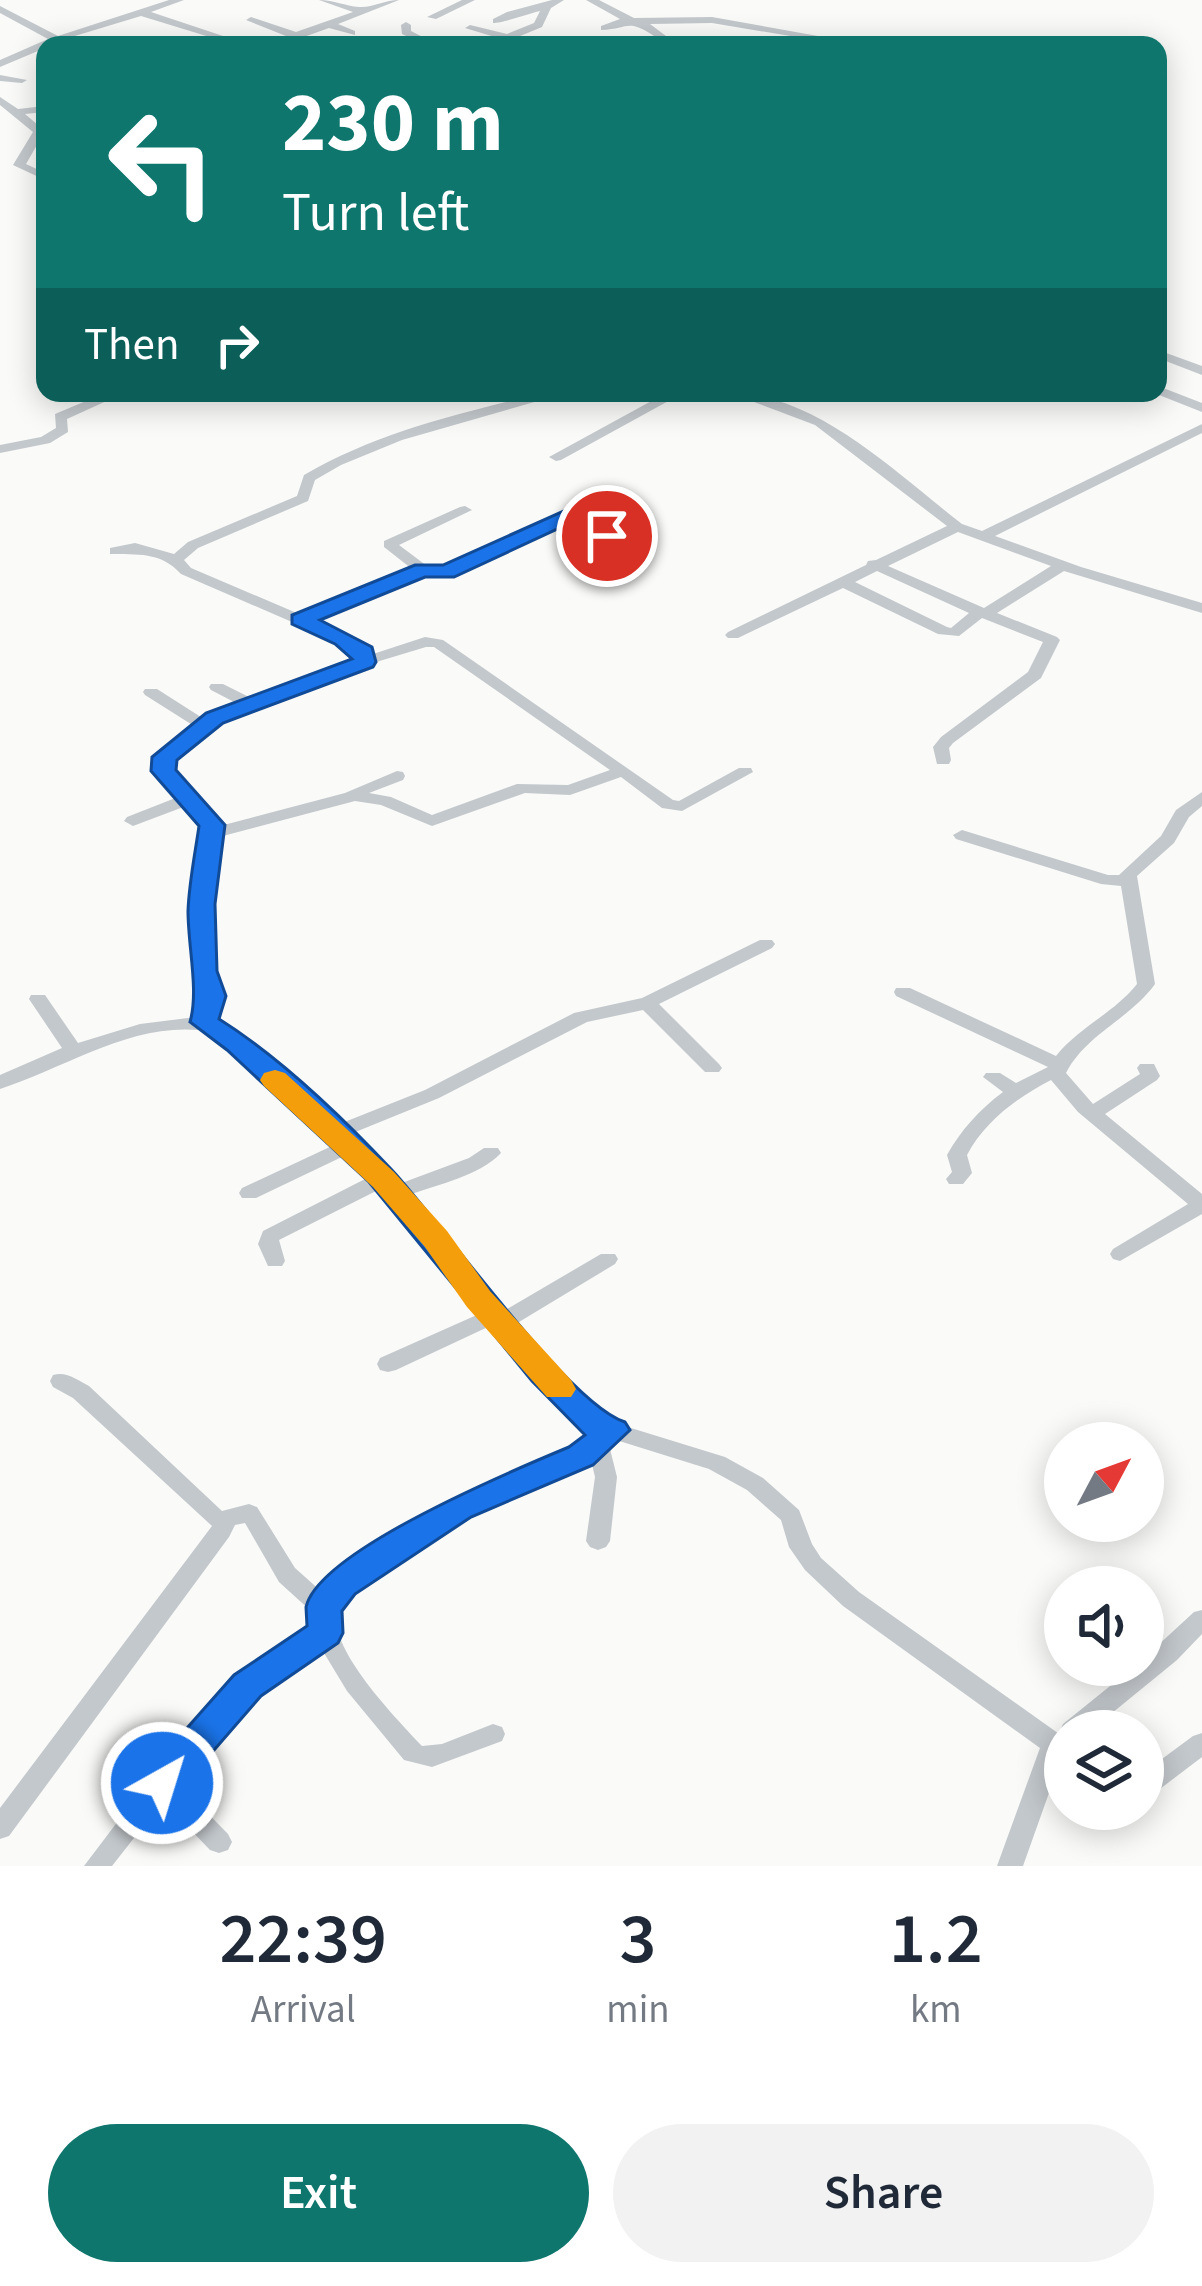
<!DOCTYPE html>
<style>
:root{--surface:#fff;--page:#f2f2f3;--text:#1f2937;--muted:#747a83;--accent:#0f766e}
body{margin:0;font-family:"Source Sans 3",sans-serif;background:var(--page);color:var(--text);height:100vh;display:flex;flex-direction:column;font-size:45px;white-space:nowrap}
*{box-sizing:border-box;margin:0}
p{font-size:39px;color:var(--muted)}
.icon{flex:none;width:66px;height:66px;fill:none;stroke:currentColor;stroke-width:2;stroke-linecap:round;stroke-linejoin:round}
.map{position:relative;height:1866px;overflow:hidden}
.sheet{display:flex;flex-direction:column;background:var(--surface);flex:1}
.sheet>*{flex:none}
.guide{position:absolute;left:36px;top:36px;width:1131px;height:366px;border-radius:24px;box-shadow:0 6px 30px #0003;background:#0f766e;color:#fff;overflow:hidden}
.needle{width:78px;rotate:49deg}
.controls{position:absolute;left:1044px;top:1422px;display:grid;gap:24px}
.controls a{display:grid;place-items:center;width:120px;height:120px;border-radius:50%;background:var(--surface);box-shadow:0 6px 30px #0003;font-size:60px}
.pin{position:absolute;display:grid;place-items:center;width:102px;height:102px;color:#fff;margin:-51px;border:6px solid #fff;border-radius:50%;box-shadow:0 3px 12px #0007}
.me{position:absolute;width:132px;margin:-66px;rotate:39deg;stroke-linejoin:round;filter:drop-shadow(0 0 9px #0008)}
.turn{display:flex;align-items:center;gap:42px;height:252px;padding:0 48px;font-size:54px}
.turn .icon{width:156px;height:156px;stroke-width:2.5}
.turn b{display:block;font-size:84px;line-height:102px}
.then{display:flex;align-items:center;height:114px;padding:0 48px;background:#0003;gap:24px;font-size:45px}
.eta{display:flex;justify-content:space-evenly;align-items:center;height:204px;text-align:center}
.eta b{font-size:72px;font-weight:600;line-height:84px}
.button{display:flex;gap:24px;margin-top:auto;padding:24px 48px}
.button a{flex:1;height:138px;border-radius:72px;background:var(--accent);color:#fff;font-size:48px;font-weight:600;line-height:138px;text-align:center}
.button a+a{background:var(--page);color:var(--text)}
.map>svg:first-child{display:block}
.lines{fill:none;stroke-linecap:round;stroke-linejoin:round}
.minor{fill:#c3c8cc;fill-rule:evenodd}
.route{fill:#1a73e8;stroke:#114b97;stroke-width:3}
.slow{fill:#f59e0b}
</style>
<div class="map">
<svg width="1202" height="1866" viewBox="0 0 1202 1866">
<rect width="100%" height="100%" fill="#fafaf8"/>
<g class="lines">
<!-- minor -->
<g class="minor">
<polygon points="169,0 184,0 151,12 235,40 226,42 141,16 45,45 45,48 0,67 0,60 48,39 0,13 0,6 58,36"/>
<path d="M319,0C334,0 345,6 359,7C372,8 385,0 399,0L338,24L355,31V35L329,28L287,43L289,45H277L274,42L286,36L246,20L251,17L296,32L353,12Z"/>
<polygon points="462,0 475,0 436,19 427,17"/>
<path d="M552,0H564L551,8L542,27L498,45H484L498,38L465,28L470,25L507,34L534,23L540,11C528,14 502,23 493,23V19L507,12Z"/>
<path d="M586,0H599L634,18L712,17L868,45H844L712,23L650,24L666,36L652,45H639L654,36C627,18 629,29 601,30V26L620,19Z"/>
<polygon points="406,22 411,25 411,31 438,45 425,45 402,34 401,25"/>
<polygon points="0,75 27,80 22,83 0,81"/>
<polygon points="0,97 18,109 45,106 45,112 25,114 45,131 26,164 45,173 45,180 13,165 33,132 0,105"/>
<polygon points="1158,350 1202,366 1202,375 1158,358"/>
<polygon points="1158,386 1202,403 1202,412 1154,393 1158,393"/>
<polygon points="105,393 124,393 67,419 68,432 50,443 0,453 0,445 41,437 56,428 55,414"/>
<polygon points="152,393 169,393 171,395 164,399"/>
<path d="M543,393H566L402,440L341,465L315,480L308,501L198,548L184,560L191,568L299,614L412,569L384,547V541L460,507L465,506L472,510L399,545L427,566L444,567L559,514H569L626,544L624,547H614L564,523L451,575H425L312,620L348,636L373,654L425,637L443,640L673,800L679,801L739,768H751L753,772L682,811L662,808L621,777L570,795L525,793L432,826L381,805L355,801L219,837C215,873 211,908 212,944C212,977 224,988 214,1020L226,1023L337,1125L425,1090L574,1013L642,998L760,940H772L775,944L772,948L659,1004L719,1064L722,1068L719,1072H705L643,1010L587,1022L439,1098L348,1135L399,1184L469,1158L484,1148H498L501,1153C479,1176 439,1184 409,1195L443,1234L485,1294L502,1312L601,1254H615L618,1259L615,1264L514,1325L589,1407L605,1420L725,1457L763,1478L799,1510L812,1544L821,1558L859,1592L1062,1736L1060,1731L1063,1724L1136,1665H1143V1659L1194,1612L1202,1610V1634L1177,1660L1090,1731H1065V1748L1023,1866H997L1040,1748L843,1606L805,1570L789,1547L781,1520L747,1490L709,1469L616,1440L609,1445L617,1477L610,1541L606,1547L598,1550L590,1547L586,1541L595,1477L591,1460C553,1480 511,1494 472,1512C443,1525 337,1586 336,1617C335,1656 396,1718 422,1746L442,1744L493,1724L502,1727L505,1734L502,1741L432,1767L404,1760L347,1691L321,1648L257,1693L178,1783L228,1834L232,1842L228,1850L219,1853L210,1850L163,1801L112,1866H84L153,1775L239,1679L314,1628L312,1612L279,1582L245,1523L235,1525L229,1537L9,1836L0,1839V1808L212,1526L73,1398L53,1387L50,1381L53,1375C67,1371 77,1380 89,1386L222,1511L249,1504L257,1507L295,1568L323,1593C362,1544 438,1507 494,1483C529,1469 564,1457 594,1433L573,1419L490,1326L396,1370L388,1372L380,1370L377,1364L380,1358L479,1314L429,1244L380,1189L279,1240L285,1261L282,1266H268L258,1244L263,1231L369,1177L346,1155L256,1198H242L239,1193L242,1188L334,1145L213,1032C136,1018 69,1067 0,1089V1075L62,1048L29,999L31,995H45L78,1043L140,1024L196,1017L203,996L194,971L193,904L203,826L186,806L133,826L124,821L127,817L178,797L155,771L157,757L194,726L145,695L143,692L145,689H157L204,719L238,704L211,690L209,687L211,684H223L253,699L332,672L357,657L338,642L181,574C160,551 137,555 110,554V548L135,543L174,554L188,542L297,496L304,475C378,432 460,413 543,393ZM426,647H434L610,770L568,785L517,784L432,815L391,797L369,793L403,780L405,776L403,772L397,771L345,793L220,826L197,794L192,793L171,770L173,759L221,721L344,678L363,666Z"/>
<polygon points="666,393 683,393 561,460 556,461 549,457"/>
<path d="M730,393C816,393 897,474 962,524L982,531L1202,424V433L995,536L1081,567L1202,603V613L1064,571L997,613L1057,637L1060,640L1041,678L953,743L949,748L951,760L949,764H937L933,747L941,737L1028,672L1043,642L982,618L959,636L938,634L843,588L738,638H728L725,635L728,632L866,565L868,561L876,560L947,526L815,425ZM958,532L1051,566L984,608L888,566ZM877,571L969,613L951,628L947,627L855,582Z"/>
<path d="M1202,792V806L1189,817L1174,843L1137,876L1155,984C1130,1019 1086,1034 1066,1073L1093,1104L1140,1074L1137,1068L1140,1064H1154L1160,1076L1157,1080L1105,1114L1202,1194V1214L1120,1261L1113,1259L1110,1254L1113,1249L1188,1204L1078,1112L1051,1080C1018,1097 985,1121 967,1155L972,1173L963,1184H949L946,1179L952,1172L947,1155C961,1130 979,1110 1003,1092L983,1077L986,1073H1000L1016,1083L1048,1067L896,996L894,992L896,988H910L1056,1056C1079,1027 1114,1013 1137,984L1121,886L1101,884L956,839L953,835L962,830L1108,875H1119L1161,836L1176,810Z"/>
<polygon points="1202,1733 1202,1757 1152,1795 1143,1798 1143,1773 1193,1736"/>
</g>
</g>
<!-- route -->
<path class="route" d="M564,511L618,536L607,543L564,526L454,577H425L320,620L372,647L376,662L373,667L223,723L177,760L176,770L225,825L215,904L217,971L226,996L219,1019C278,1056 343,1118 391,1169C441,1222 568,1404 625,1422L630,1430L593,1465L471,1517L355,1594L342,1611L343,1633L338,1643L261,1696L175,1795L162,1799L148,1795L143,1783L148,1772L234,1675L307,1626C307,1625 306,1608 306,1607C319,1551 516,1469 569,1447L585,1435L532,1381L369,1182L227,1050L190,1022C199,991 188,947 188,911C189,883 195,854 199,826L151,771L152,757L206,713L352,659L335,644L292,624V615L415,565H443Z"/>
<!-- slow -->
<polygon class="slow" points="275,1070 285,1073 394,1172 447,1231 490,1291 571,1380 576,1389 571,1397 547,1397 467,1307 425,1247 373,1187 264,1086 260,1080 264,1073"/>
</svg>
<div class="controls">
<a><svg class="needle" viewBox="-14 -14 28 28"><path d="M0-13l5 13h-10z" fill="#e53935"/><path d="M0 13l5-13h-10z" fill="#747a83"/></svg></a>
<a><svg class="icon" aria-label="sound" viewBox="0 0 24 24"><path d="M4 9h4l5-4v14l-5-4H4zM17 9q2 3 0 6"/></svg></a>
<a><svg class="icon" aria-label="layers" viewBox="0 0 24 24"><path d="M12 4l9 5-9 5-9-5zM3 14l9 5 9-5"/></svg></a>
</div>
<div class="pin" style="left:607px;top:536px;background:#d93025"><svg class="icon" aria-label="arrive" viewBox="0 0 24 24"><path d="M6 21V4h12l-3 4 3 4H6"/></svg></div>
<svg class="me" style="left:162px;top:1783px" viewBox="-20 -20 40 40"><circle r="17" fill="#1a73e8" stroke="#fff" stroke-width="3"/><path d="M0-11L8 9 0 5-8 9z" fill="#fff"/></svg>
<div class="guide">
<div class="turn"><svg class="icon" aria-label="left" viewBox="0 0 24 24"><path d="M17 20v-9H6M10 6l-5 5 5 5"/></svg><div><b>230 m</b>Turn left</div></div>
<div class="then">Then<svg class="icon" aria-label="right" viewBox="0 0 24 24"><path d="M7 20v-9h11M14 6l5 5-5 5"/></svg></div>
</div>
</div>
<section class="sheet">
<div class="eta">
<div><b>22:39</b><p>Arrival</p></div>
<div><b>3</b><p>min</p></div>
<div><b>1.2</b><p>km</p></div>
</div>
<div class="button"><a>Exit</a><a>Share</a></div>
</section>
